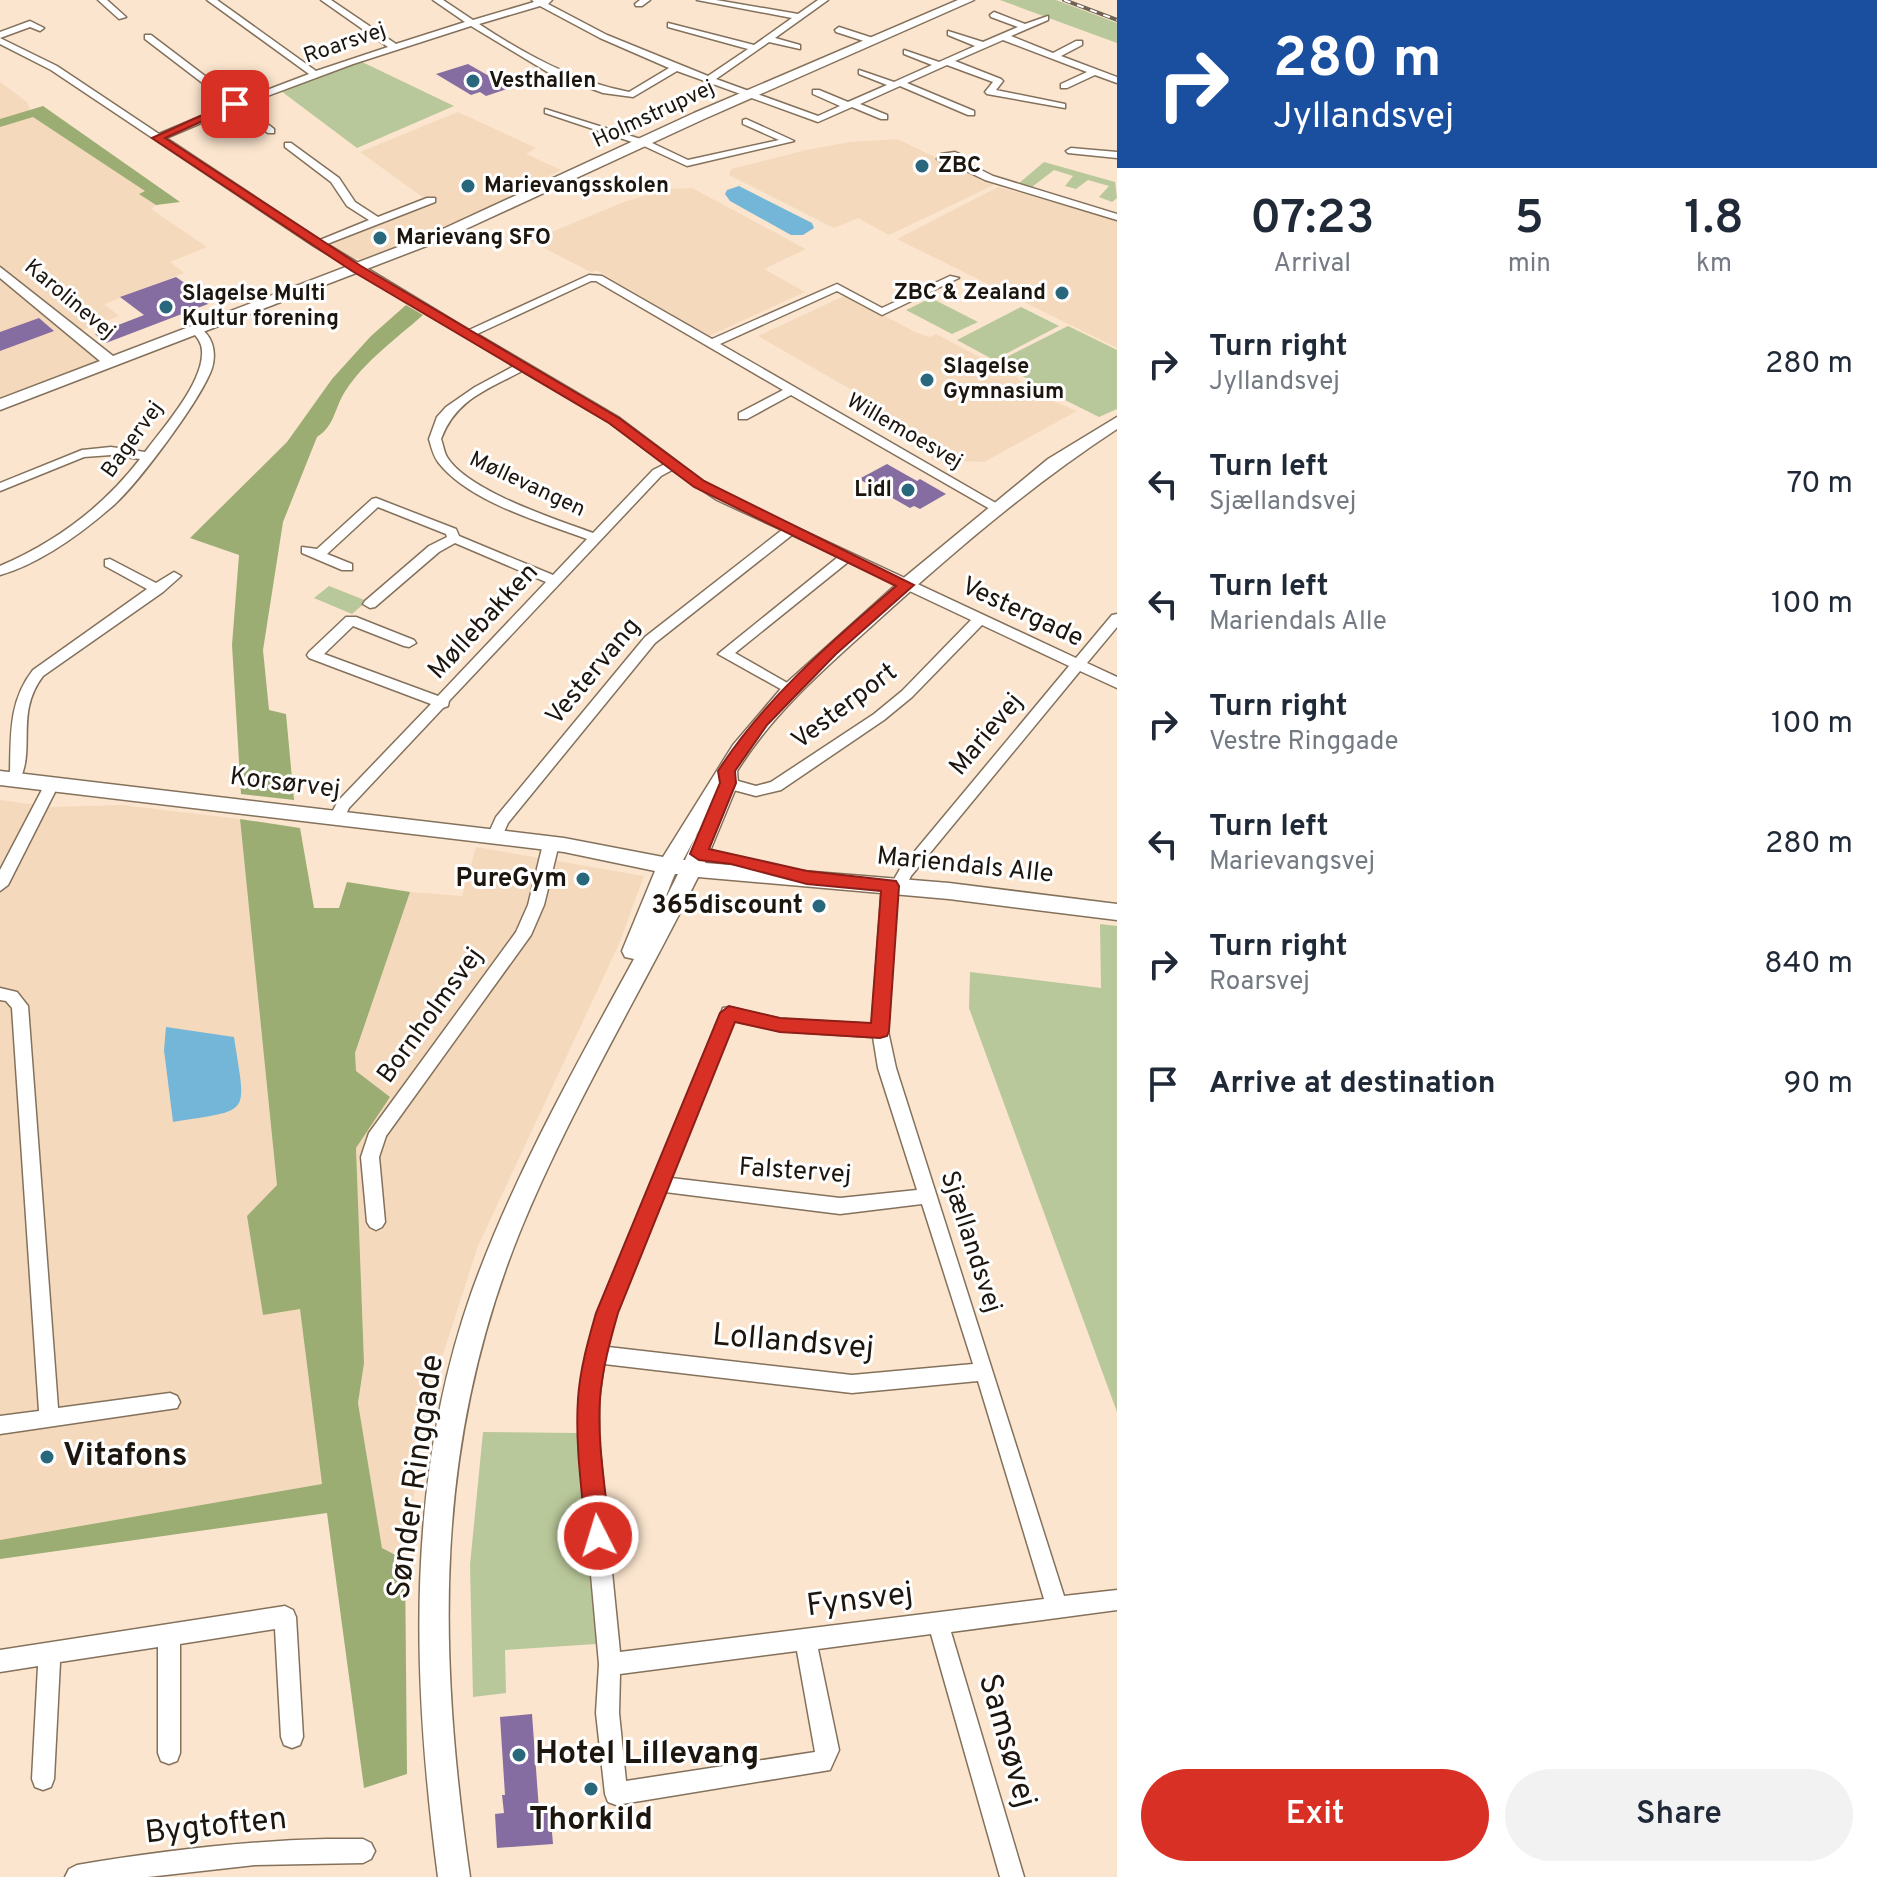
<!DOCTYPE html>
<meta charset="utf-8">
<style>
:root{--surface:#fff;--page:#f2f2f3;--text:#1f2937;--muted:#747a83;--accent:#d93025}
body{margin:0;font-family:Overpass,sans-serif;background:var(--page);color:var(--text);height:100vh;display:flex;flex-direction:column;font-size:30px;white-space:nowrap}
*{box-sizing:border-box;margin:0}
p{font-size:26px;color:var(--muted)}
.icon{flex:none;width:44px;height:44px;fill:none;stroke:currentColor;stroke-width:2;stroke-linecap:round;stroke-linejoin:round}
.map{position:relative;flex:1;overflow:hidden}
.panel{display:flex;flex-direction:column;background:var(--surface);width:760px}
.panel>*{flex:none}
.hud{background:#1a4fa0;color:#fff;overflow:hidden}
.pin{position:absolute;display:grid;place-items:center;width:68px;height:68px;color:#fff;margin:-34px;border-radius:16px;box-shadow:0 4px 12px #0006}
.me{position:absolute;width:88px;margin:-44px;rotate:355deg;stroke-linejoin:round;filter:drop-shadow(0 0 6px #0008)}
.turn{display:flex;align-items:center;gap:28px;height:168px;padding:0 24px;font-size:36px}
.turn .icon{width:104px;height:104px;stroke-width:2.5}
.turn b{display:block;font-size:56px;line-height:68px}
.eta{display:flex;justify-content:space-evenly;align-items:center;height:136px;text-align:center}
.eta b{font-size:48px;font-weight:600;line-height:56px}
.primary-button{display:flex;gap:16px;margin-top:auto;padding:16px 24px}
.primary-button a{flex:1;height:92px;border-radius:48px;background:var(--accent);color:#fff;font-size:32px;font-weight:600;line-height:92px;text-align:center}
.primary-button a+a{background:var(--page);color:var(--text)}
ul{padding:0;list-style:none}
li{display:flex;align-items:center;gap:24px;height:120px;padding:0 24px}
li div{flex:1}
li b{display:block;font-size:30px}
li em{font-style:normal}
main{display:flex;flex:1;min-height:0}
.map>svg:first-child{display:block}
.built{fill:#f4d9bc}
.green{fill:#b9c89a}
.forest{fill:#9bad72}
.water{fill:#74b6d8}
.building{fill:#866da1}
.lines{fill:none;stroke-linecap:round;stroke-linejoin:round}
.street-casing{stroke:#84715c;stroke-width:3}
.secondary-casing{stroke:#84715c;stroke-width:3}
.street{fill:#fff;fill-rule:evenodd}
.secondary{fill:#fff;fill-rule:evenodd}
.rail-casing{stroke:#6f6255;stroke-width:4}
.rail{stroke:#fff;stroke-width:2;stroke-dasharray:7;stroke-linecap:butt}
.route{fill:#d93025;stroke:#8d1f18;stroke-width:2}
.poi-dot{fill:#29677d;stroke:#fff;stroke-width:3}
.labels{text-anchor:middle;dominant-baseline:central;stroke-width:6;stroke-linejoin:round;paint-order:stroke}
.far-street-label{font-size:22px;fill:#1d160e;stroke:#fff}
.far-poi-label{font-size:22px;font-weight:bold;fill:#1d160e;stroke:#fff;text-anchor:start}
.street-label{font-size:26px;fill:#1d160e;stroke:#fff}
.poi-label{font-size:26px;font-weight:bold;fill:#1d160e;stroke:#fff;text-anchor:end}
.near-street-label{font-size:32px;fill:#1d160e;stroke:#fff}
.near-poi-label{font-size:32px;font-weight:bold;fill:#1d160e;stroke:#fff;text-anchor:start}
</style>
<main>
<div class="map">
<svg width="1117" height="1877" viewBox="0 0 1117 1877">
<rect width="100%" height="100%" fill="#fbe5ce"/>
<!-- built -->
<g class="built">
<polygon points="0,82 27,102 33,117 146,191 140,194 156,205 151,209 207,247 170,262 184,273 104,304 119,316 81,331 112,355 0,398"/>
<polygon points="458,112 536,148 526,154 561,170 438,232 363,260 349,257 332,247 333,241 428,201 360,152"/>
<polygon points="897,139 994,185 889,235 858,218 834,228 729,175 731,169 806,150 850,142"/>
<polygon points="998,187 1117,220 1117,348 897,239"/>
<polygon points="692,188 806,249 764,269 805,292 709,336 596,270 591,272 530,241 624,202 668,189"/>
<polygon points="846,295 917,333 930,337 936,334 1017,377 1028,390 1077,411 984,462 932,460 929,449 876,419 876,413 883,408 758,336"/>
<polygon points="0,800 52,807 122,805 240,819 277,1185 247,1216 263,1315 300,1308 322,1484 0,1540"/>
<polygon points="476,847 644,876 619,944 478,1246 426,1407 405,1560 382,1548 358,1403 364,1363 356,1147 390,1097 355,1071 355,1053 410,892 462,896"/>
</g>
<!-- green -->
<g class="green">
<polygon points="1000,0 1056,0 1117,23 1117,43"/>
<polygon points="360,61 454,106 357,148 281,91"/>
<polygon points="1044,162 1115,182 1117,198 1112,202 1099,197 1109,186 1088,180 1076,189 1065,186 1073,176 1054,170 1032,187 1018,184"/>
<polygon points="931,298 978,322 952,334 906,310"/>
<polygon points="1021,307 1059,326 994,360 957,340"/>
<polygon points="1068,326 1117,350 1117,409 1099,417 1065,400 1033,389 1028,379 997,362"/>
<polygon points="329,586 367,601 352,614 314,598"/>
<polygon points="1100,924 1117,926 1117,1412 969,1008 970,972 1101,988"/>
<polygon points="483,1432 577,1433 596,1644 505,1650 506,1693 473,1697 470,1565"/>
</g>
<!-- forest -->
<g class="forest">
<polygon points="43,106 180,202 156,205 139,194 145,191 33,117 0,127 0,119"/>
<path d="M406,305L423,315C397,338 365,361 346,390C334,408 335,426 317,437L283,522L263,650L269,710L286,714L294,800L241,794L232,645L239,555L190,538L287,442L332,379L371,336Z"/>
<polygon points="240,819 300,828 314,908 339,908 347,882 410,892 355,1053 356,1071 390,1097 356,1148 364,1363 358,1403 382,1548 405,1560 407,1774 364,1788 327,1513 0,1559 0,1540 322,1484 300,1309 263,1315 247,1216 277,1185"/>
</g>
<!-- water -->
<g class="water">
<polygon points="739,186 812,223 814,228 803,235 791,235 730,201 725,194 727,190"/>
<path d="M166,1027L234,1037C246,1117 253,1109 173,1122L164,1050Z"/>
</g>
<!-- building -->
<g class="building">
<polygon points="468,64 510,88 486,96 480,92 471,95 436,74"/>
<polygon points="176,277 206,298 202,299 208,304 106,343 95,334 144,315 120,297"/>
<polygon points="39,318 54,331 0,351 0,332"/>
<polygon points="887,464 917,481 920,479 946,494 920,509 914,506 910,508 859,479"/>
<polygon points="532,1714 539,1810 550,1809 553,1844 497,1848 495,1814 504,1813 502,1795 505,1795 500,1717"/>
</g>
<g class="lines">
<defs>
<g id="street">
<polygon points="98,0 107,0 126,17 119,19"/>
<path d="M207,0H217L316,71L388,47L321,0H331L396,44L465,22L433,0H443L473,20L534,2L532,0H552L548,4L607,35L708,76L748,49L668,27V23L754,45L792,18L697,0H716L798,14L818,0H828L775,38L800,45V49L769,42L716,79L818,116L840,106L813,94V90H819L848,102L887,85L859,74V70L894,82L932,65L904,54V50L939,62L975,46L948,35V31L983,42L1018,27L991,17L990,15L994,12L1025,24L1048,16V20L1011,36L1053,53L1076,41H1082V45L1061,56L1117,77V83L1095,75L1067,88H1061V84L1087,72L1003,40L955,61L1001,79L1003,81L996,90L1065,104V108L987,94L985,92L993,82L947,65L907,83L974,111V115H968L900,86L860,104L887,115V119H881L852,107L818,122L677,71L633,97L603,93L549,73L471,26L353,64L243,105L274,129V133H268L236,108L166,138L320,240L369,220L347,206L331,182L285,147V143H291L339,178L355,202L378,217L427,198H435V202L327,244L469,330L589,275L602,276L712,339L837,284L882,308L950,276L959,278L882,315L837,291L720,344L1001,506V512L997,513L791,395L747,419H739V413L783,390L596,281H591L477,334L618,417L703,481L725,494L1076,658L1112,615L1117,614V627L1087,663L1117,677V688L1080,671L911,876L904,890L897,891L888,1031L896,1068L1064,1596L1117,1590V1610L951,1632L1024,1877H1000L931,1634L818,1649L839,1750L830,1770L616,1805L608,1802L605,1794L596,1713L599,1664L579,1441V1399L586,1354L598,1313L723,1008L729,1007L780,1019L872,1024L882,886L884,882L893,881L900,869L1069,666L982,625L912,697L884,720L781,790L756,796L715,785L713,781L715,777L720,776L756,786L771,782L874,714L902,691L971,620L848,562L735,653L798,689L796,692H786L718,654L838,557L792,535L655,643L508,823L500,841H490L487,837L496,817L645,637L782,530L717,500L672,470L661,476L449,701L448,706L443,708L349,808L342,822H332L329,818L338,801L431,704L309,658L307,655L309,652L346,617H356L414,640L416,643L409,647L404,646L353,626L324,654L438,696L546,582L455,543L439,552L375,607L370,608L363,604L365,601L429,546L447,537L446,534L378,507L327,554L352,564V570H342L302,553V547L317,549L372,499L376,498L456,529L459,536L553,575L587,539C541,522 469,502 438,462C433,455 431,446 429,439L437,417L446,407L475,387L514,366L314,246L51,70L0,44V38L57,66L159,134L230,104L145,39V35H151L238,101L309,74ZM540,6L600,38L669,68L629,92C573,81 526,55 479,24ZM522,371L610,423L665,464L653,470L593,533C555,519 468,491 447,457C444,452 443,444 441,439C456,399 487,390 522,371ZM734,1021L780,1031L873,1037L878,1068L917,1190L840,1198L671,1178ZM665,1192L840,1214L922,1204L973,1364L852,1375L608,1347L616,1313ZM604,1364L852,1393L978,1381L1044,1599L620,1652L599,1441V1399ZM797,1651L815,1752L626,1781L619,1713L620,1674Z"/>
<polygon points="640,0 650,0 642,6 636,6 635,4"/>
<polygon points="30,21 44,28 40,31 30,27 0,38 0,32"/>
<polygon points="839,27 876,39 877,41 873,44 836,32 835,30"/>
<polygon points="545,109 650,142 688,160 779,140 743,124 743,120 746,119 794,141 687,166 644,146 545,113"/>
<polygon points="1071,148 1117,152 1117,158 1068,153 1066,151"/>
<polygon points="955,152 964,156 965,162 993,176 1117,214 1117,220 985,180 956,166 948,166 937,159 941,154"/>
<path d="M196,326C212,333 217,351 212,368C202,398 140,481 115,504C83,532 42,563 0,575V566C56,542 103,507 140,459L111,455L84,457L0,491V483L82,450L111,447L145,452C163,428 204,382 202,351C202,342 196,336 190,329Z"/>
<path d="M110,559L156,583L174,572L181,576L163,592L43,676C14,714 37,750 18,783H8L6,779L10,771C11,733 9,701 33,670L147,589L105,566V560Z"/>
<polygon points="52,779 59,784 8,885 0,891 0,870 45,784"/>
<polygon points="551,839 559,844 544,905 531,935 386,1136 379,1157 385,1222 382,1227 376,1230 370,1227 367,1222 361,1157 369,1133 516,932 528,905 543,844"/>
<polygon points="0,988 17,992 28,1006 58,1408 170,1393 177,1396 180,1402 177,1408 0,1434 0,1416 39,1411 12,1008 6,1001 0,1000"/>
<polygon points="285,1606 293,1610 296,1617 303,1737 300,1745 292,1748 284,1745 281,1737 275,1629 180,1644 180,1753 177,1761 169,1764 161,1761 158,1753 158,1647 60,1662 54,1779 51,1787 43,1790 35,1787 32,1779 38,1666 0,1672 0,1650"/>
<path d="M327,1839H363L371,1843L375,1851L371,1859L363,1863L255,1865L148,1877H65L69,1869L77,1865C160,1851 243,1841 327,1839Z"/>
</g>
<g id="secondary">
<polygon points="958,0 974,0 704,119 442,240 0,410 0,399 100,361 0,278 0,267 113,356 432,234 694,113"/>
<path d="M1117,417V429C1030,486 951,554 874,624C824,669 773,713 737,771L738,783L705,863L949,883L1117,904V920L949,899L698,877C639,996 569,1111 519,1234C433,1449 438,1652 470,1877H438C412,1680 405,1481 472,1291C514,1175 575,1067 634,959L625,957L622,951L655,871L564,852L0,785V771L564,838L663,857L733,745L784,685L900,581L1048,459ZM698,831L685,860H683L697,834ZM675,874H678L662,906L674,876Z"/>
</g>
</defs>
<!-- street casing -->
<use href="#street" class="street-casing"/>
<!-- secondary casing -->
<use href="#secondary" class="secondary-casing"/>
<!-- street -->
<use href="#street" class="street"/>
<!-- secondary -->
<use href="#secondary" class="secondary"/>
<defs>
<polyline id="rail" points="1064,0 1117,20"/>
</defs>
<!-- rail casing -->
<use href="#rail" class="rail-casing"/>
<!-- rail -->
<use href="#rail" class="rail"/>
</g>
<!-- route -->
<path class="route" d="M231,102L240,104L165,138L361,266L619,418L704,481L914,585L836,654L767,725L735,771L736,783L709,849L807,871L896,881L899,886L889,1031L887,1036L880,1038L780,1032L735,1022L618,1313C610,1341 602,1370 600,1399C597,1444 606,1491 610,1536L607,1544L598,1548L590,1544L586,1536C582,1491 575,1444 578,1399C580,1369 588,1341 596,1313L720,1013L729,1006L780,1018L871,1023L881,891L807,884L731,864L699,860L690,854L720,783L718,771C765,698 831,642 896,586L694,487L609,423L352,271L152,138Z"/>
<!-- markers -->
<g class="poi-dot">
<circle cx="473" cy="81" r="8"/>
<circle cx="922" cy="166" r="8"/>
<circle cx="468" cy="186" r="8"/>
<circle cx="380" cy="238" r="8"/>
<circle cx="1062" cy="293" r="8"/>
<circle cx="166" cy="307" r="8"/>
<circle cx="927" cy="380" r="8"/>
<circle cx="908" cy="490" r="8"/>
<circle cx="583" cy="879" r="8"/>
<circle cx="819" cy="906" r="8"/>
<circle cx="47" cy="1457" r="8"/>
<circle cx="519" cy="1755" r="8"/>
<circle cx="591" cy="1789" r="8"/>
</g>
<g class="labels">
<!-- far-street labels -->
<g class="far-street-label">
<text transform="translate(345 44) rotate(-19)">Roarsvej</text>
<text transform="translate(654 115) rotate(-25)">Holmstrupvej</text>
<text transform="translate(69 300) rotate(40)">Karolinevej</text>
<text transform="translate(904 432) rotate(30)">Willemoesvej</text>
<text transform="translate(133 440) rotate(-54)">Bagervej</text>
<text transform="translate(527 485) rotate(25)">Møllevangen</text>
</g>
<!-- far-poi labels -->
<g class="far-poi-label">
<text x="489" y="81">Vesthallen</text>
<text x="938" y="166">ZBC</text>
<text x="484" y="186">Marievangsskolen</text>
<text x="396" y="238">Marievang SFO</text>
<text x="1046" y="293" text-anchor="end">ZBC &amp; Zealand</text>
<text x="182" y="294">Slagelse Multi<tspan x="182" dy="25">Kultur forening</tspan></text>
<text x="943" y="367">Slagelse<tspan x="943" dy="25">Gymnasium</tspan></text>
<text x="892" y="490" text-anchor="end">Lidl</text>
</g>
<!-- street labels -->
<g class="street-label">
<text transform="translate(1022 613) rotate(25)">Vestergade</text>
<text transform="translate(484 622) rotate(-47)">Møllebakken</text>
<text transform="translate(594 672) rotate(-50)">Vestervang</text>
<text transform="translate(845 707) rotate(-37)">Vesterport</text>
<text transform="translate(987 735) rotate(-50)">Marievej</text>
<text transform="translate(285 784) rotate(7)">Korsørvej</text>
<text transform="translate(965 866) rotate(6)">Mariendals Alle</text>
<text transform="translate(431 1016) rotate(-54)">Bornholmsvej</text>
<text transform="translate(795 1172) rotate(4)">Falstervej</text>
<text transform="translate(970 1242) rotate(72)">Sjællandsvej</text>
</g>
<!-- poi labels -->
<g class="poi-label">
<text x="567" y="879">PureGym</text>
<text x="803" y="906">365discount</text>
</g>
<!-- near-street labels -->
<g class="near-street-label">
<text transform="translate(793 1343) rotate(5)">Lollandsvej</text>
<text transform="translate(417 1477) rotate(-82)">Sønder Ringgade</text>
<text transform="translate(860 1601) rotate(-7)">Fynsvej</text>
<text transform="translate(1006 1741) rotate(74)">Samsøvej</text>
<text transform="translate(216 1827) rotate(-6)">Bygtoften</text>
</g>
<!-- near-poi labels -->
<g class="near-poi-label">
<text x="63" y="1457">Vitafons</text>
<text x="535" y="1755">Hotel Lillevang</text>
<text x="591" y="1821" text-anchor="middle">Thorkild</text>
</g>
</g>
</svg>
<div class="pin" style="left:235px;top:104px;background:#d93025"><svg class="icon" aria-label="arrive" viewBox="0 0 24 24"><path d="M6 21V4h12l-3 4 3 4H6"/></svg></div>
<svg class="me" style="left:598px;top:1536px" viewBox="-20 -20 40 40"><circle r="17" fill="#d93025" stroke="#fff" stroke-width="3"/><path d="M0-11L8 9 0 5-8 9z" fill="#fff"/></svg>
</div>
<section class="panel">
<div class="hud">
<div class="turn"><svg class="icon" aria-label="right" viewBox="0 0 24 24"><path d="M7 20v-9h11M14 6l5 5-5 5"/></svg><div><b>280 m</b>Jyllandsvej</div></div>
</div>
<div class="eta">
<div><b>07:23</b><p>Arrival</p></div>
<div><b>5</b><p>min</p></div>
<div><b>1.8</b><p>km</p></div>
</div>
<ul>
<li><svg class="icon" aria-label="right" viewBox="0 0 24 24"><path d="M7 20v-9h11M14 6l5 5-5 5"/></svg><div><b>Turn right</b><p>Jyllandsvej</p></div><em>280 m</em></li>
<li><svg class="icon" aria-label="left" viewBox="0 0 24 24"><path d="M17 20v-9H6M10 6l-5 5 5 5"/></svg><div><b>Turn left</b><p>Sjællandsvej</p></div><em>70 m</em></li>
<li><svg class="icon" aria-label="left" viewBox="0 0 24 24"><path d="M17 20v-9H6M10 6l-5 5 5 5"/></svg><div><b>Turn left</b><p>Mariendals Alle</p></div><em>100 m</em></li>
<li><svg class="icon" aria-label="right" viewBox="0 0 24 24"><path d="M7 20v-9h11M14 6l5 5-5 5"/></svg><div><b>Turn right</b><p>Vestre Ringgade</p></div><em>100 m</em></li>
<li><svg class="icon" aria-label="left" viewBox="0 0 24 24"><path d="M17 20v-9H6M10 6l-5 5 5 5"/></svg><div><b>Turn left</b><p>Marievangsvej</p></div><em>280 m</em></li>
<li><svg class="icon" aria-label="right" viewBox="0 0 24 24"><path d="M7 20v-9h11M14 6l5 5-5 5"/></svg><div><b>Turn right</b><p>Roarsvej</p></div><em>840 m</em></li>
<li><svg class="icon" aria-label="arrive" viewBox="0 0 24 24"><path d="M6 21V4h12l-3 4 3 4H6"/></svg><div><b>Arrive at destination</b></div><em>90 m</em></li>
</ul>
<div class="primary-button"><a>Exit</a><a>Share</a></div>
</section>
</main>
